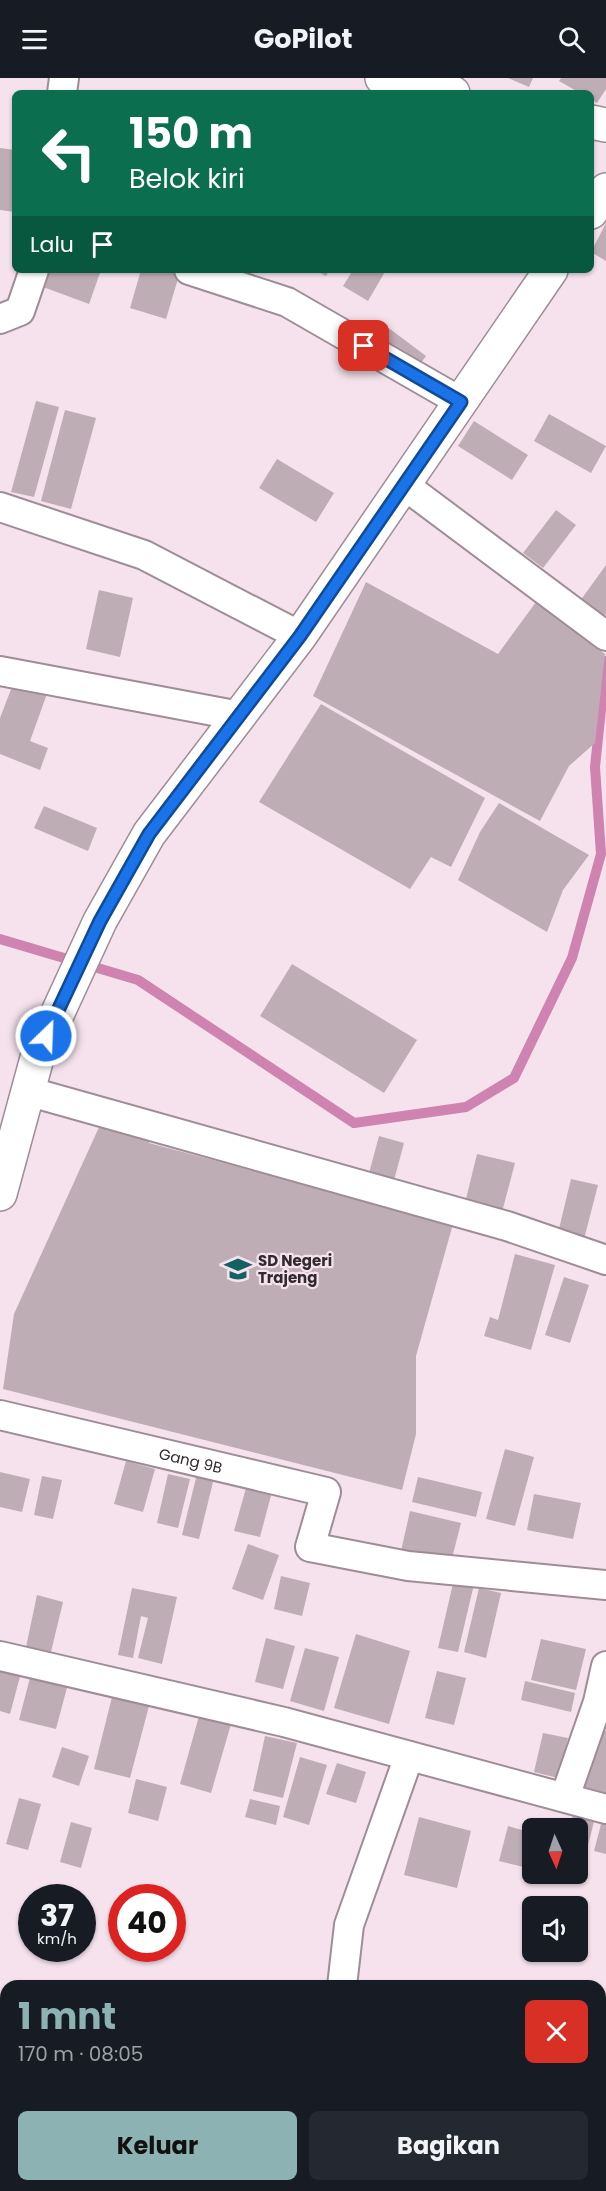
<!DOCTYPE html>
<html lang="id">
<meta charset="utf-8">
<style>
:root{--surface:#171b24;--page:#242831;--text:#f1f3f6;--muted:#9ea1a6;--accent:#8db2b3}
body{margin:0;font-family:Poppins,sans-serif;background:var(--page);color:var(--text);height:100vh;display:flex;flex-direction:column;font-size:22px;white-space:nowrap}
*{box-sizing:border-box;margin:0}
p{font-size:20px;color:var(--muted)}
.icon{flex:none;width:33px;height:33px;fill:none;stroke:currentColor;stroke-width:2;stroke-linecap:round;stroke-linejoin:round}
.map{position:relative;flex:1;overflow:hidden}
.sheet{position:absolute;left:0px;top:1902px;width:606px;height:212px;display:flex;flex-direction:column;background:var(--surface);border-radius:18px 18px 0 0;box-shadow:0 2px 4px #0004}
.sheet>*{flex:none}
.top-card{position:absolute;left:12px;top:12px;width:582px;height:183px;border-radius:9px;box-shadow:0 2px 4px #0004;background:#0b6e4f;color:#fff;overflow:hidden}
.needle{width:39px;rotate:177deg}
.fabs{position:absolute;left:522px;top:1740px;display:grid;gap:12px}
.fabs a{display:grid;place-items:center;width:66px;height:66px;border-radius:9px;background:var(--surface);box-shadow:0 2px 4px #0004;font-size:30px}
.speed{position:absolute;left:18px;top:1806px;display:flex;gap:12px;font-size:30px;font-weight:700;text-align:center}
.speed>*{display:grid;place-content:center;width:78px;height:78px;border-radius:50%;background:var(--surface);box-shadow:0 2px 4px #0004;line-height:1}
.speed small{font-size:15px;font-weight:400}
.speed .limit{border:9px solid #d22;background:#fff;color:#111}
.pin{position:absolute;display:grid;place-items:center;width:51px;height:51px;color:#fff;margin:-26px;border-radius:12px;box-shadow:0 3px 9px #0006}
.me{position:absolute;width:66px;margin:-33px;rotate:24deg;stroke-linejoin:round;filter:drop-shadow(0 0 4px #0008)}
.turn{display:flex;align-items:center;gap:21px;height:126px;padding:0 18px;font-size:27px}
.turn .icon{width:78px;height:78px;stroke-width:2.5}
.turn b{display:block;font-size:42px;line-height:51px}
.then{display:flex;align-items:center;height:57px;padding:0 18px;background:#0003;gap:12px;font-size:22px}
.round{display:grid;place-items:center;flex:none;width:63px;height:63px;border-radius:9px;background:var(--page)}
.head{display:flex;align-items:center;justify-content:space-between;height:102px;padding:0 18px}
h1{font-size:36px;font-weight:700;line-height:45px;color:var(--accent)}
.action{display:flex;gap:12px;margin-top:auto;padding:12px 18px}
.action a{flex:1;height:69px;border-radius:9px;background:var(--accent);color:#111;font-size:24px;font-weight:700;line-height:69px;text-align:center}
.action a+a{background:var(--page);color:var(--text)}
header{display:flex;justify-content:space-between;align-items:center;height:78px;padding:0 18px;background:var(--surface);font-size:27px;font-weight:700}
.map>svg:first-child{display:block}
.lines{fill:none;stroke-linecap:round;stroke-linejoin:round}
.stream{stroke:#cf83b0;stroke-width:10}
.building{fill:#bfadb6}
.minor-casing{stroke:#9e8d96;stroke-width:32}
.tertiary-casing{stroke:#9e8d96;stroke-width:36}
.minor{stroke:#fff;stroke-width:28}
.tertiary{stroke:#fff;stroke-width:33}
.route-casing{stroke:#114b97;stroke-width:15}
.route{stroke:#1a73e8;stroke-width:10}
.labels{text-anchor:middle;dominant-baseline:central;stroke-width:4.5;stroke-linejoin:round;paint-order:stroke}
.poi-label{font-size:15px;font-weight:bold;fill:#312a2e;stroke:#f5e2ec;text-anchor:start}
.street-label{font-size:15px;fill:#312a2e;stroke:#f5e2ec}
</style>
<header><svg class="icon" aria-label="menu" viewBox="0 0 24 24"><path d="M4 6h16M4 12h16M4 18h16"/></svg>GoPilot<svg class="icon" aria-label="search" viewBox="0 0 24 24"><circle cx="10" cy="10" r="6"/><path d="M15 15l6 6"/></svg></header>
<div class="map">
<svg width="606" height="2113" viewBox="0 0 606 2113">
<rect width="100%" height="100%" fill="#f5e2ec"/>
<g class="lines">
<!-- stream -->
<polyline class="stream" points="0,861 138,902 354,1045 466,1029 514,1000 572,880 601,776 595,689 606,583"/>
</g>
<!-- building -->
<g class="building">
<polygon points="508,0 533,0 529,9"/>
<polygon points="561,0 606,0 606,11 597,25 591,21 591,15 580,15 559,3"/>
<polygon points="0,70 15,72 15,134 0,132"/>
<polygon points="606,145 606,183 591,174"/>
<polygon points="40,192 101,192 89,226 35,206"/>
<polygon points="141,192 180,194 166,241 130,230"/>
<polygon points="315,192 329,192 326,198"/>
<polygon points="353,192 386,192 368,223 343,208"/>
<polygon points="378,242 426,278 417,290 368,254"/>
<polygon points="36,323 59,329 34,419 11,414"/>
<polygon points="65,332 96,340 71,431 41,423"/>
<polygon points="549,336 606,368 591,395 534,363"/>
<polygon points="474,343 528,377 512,402 458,368"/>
<polygon points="277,381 334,415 316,444 259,410"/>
<polygon points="556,432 576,447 543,490 523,475"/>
<polygon points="606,487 606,536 603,539 580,523"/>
<polygon points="366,504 498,576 536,524 605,576 595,665 569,688 540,743 313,618"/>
<polygon points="99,512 133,520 120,579 86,571"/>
<polygon points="15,601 48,613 30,663 48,670 40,692 0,676 0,640"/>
<polygon points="321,626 485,720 451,789 431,779 410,811 259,724"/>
<polygon points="499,725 589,777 563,812 547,854 458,802 480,754"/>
<polygon points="44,728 97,750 88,773 34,750"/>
<polygon points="292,886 417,962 384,1015 260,938"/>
<polygon points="100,1047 148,1050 149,1065 453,1146 416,1278 416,1356 402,1412 3,1311 14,1236"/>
<polygon points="379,1058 404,1065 393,1106 368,1099"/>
<polygon points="477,1076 515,1085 502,1134 465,1125"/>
<polygon points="571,1101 598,1107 583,1165 557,1159"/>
<polygon points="515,1176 555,1187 531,1272 484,1258 490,1239 498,1242"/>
<polygon points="564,1199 589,1207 570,1265 545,1257"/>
<polygon points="505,1371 534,1379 515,1448 486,1441"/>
<polygon points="126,1383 155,1391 143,1434 114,1426"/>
<polygon points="0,1394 30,1401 22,1434 0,1429"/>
<polygon points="168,1396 190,1401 178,1450 157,1445"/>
<polygon points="197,1396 214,1400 199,1461 182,1457"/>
<polygon points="42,1398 62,1402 53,1441 34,1437"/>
<polygon points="418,1399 482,1414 476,1439 412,1424"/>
<polygon points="248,1403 273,1410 260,1459 234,1453"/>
<polygon points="534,1416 581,1425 573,1461 527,1452"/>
<polygon points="410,1433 461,1445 451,1484 401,1473"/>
<polygon points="248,1466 279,1477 263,1522 232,1511"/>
<polygon points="455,1497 475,1502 458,1574 438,1570"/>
<polygon points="281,1498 310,1505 302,1538 274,1531"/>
<polygon points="132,1510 177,1519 162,1586 138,1580 148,1540 141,1538 133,1580 118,1577"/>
<polygon points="479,1510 501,1515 486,1580 464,1574"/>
<polygon points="37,1517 63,1524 51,1574 26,1569"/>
<polygon points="356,1556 410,1573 389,1646 334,1630"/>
<polygon points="266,1560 295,1568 283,1611 255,1604"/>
<polygon points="541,1561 586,1571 576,1612 531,1602"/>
<polygon points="305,1570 339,1579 324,1633 290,1623"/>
<polygon points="0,1586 22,1591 10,1636 0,1633"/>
<polygon points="32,1592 69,1602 56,1651 19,1642"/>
<polygon points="437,1593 466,1600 454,1647 425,1640"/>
<polygon points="525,1603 575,1615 571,1634 521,1622"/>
<polygon points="112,1619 149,1628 130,1700 94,1691"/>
<polygon points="199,1638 231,1646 211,1715 180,1706"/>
<polygon points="594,1649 606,1653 606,1715 578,1707"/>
<polygon points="543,1655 568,1660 558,1700 534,1694"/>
<polygon points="265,1658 297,1665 283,1720 253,1713"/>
<polygon points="62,1669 89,1678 79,1708 52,1699"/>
<polygon points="300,1679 327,1687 309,1747 283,1739"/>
<polygon points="337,1685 366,1694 356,1725 326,1716"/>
<polygon points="136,1701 167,1709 158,1743 128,1735"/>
<polygon points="19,1720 41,1726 28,1772 6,1766"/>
<polygon points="250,1721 280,1728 276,1747 245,1739"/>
<polygon points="574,1731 596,1736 587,1771 578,1769 578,1750 570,1750"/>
<polygon points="419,1739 471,1753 457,1810 404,1797"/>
<polygon points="71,1744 92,1750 81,1790 60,1784"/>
<polygon points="601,1746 606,1747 606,1776 594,1773"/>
<polygon points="508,1748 532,1755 532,1791 499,1783"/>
</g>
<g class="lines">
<defs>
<g id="minor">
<polyline points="62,15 64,0"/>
<polyline points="189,192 287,224 461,324"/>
<polyline points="0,241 20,233 34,192"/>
<polyline points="404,407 606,558"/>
<polyline points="0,429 144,477 300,558"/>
<polyline points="0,593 240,638"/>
<polyline points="27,1013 507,1148 606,1182"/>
<path id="s1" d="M0,1337L326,1414L310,1469L408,1488L606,1507"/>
<polyline points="0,1578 284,1644 606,1731"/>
<polyline points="565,1719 598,1624 606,1588"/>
<polyline points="342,1908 349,1847 409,1678"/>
<polyline points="600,1964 606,1965"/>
</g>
<g id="tertiary">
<polyline points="382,0 453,15"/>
<polyline points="591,44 606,47"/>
<polyline points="591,134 606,112"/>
<polyline points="0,1116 37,980 100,843 149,756 300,558 551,192"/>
</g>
</defs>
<!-- minor casing -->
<use href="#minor" class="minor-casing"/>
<!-- tertiary casing -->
<use href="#tertiary" class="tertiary-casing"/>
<!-- minor -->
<use href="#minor" class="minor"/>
<!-- tertiary -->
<use href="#tertiary" class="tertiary"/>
</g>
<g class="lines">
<defs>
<polyline id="route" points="46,958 100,843 149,756 300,558 461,324 364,268"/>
</defs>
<!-- route casing -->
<use href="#route" class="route-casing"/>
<!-- route -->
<use href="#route" class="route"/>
</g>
<!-- icons -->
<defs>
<symbol id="school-bare" viewBox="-9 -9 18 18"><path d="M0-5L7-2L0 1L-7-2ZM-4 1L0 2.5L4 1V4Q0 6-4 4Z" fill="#126262" stroke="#f5e2ec" stroke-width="2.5" paint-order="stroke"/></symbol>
</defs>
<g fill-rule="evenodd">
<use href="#school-bare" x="219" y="1172" width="38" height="38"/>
</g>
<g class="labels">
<!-- poi labels -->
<g class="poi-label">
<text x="258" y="1182">SD Negeri<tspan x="258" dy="17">Trajeng</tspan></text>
</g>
<!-- street labels -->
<g class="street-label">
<text stroke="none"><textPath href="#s1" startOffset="196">Gang 9B</textPath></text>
</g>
</g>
</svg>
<div class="fabs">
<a><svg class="needle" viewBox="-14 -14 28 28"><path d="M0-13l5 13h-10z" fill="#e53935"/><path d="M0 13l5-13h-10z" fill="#9ea1a6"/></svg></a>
<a><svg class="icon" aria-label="sound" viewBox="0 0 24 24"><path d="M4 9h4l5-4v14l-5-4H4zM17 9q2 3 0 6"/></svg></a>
</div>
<div class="speed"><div>37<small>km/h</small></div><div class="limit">40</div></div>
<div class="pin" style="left:364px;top:268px;background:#d93025"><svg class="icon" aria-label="arrive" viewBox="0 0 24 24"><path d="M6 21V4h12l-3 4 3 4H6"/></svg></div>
<svg class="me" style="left:46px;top:958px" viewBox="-20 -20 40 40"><circle r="17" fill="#1a73e8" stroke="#fff" stroke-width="3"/><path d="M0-11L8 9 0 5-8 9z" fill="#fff"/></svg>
<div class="top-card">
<div class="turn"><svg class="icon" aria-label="left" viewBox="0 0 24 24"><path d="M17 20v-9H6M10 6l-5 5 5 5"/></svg><div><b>150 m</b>Belok kiri</div></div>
<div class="then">Lalu<svg class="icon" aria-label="arrive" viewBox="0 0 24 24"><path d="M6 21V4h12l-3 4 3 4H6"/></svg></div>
</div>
<section class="sheet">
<div class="head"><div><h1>1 mnt</h1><p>170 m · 08:05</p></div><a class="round" style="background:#d93025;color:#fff"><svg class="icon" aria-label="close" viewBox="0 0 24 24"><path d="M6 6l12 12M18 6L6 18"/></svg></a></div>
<div class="action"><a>Keluar</a><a>Bagikan</a></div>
</section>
</div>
